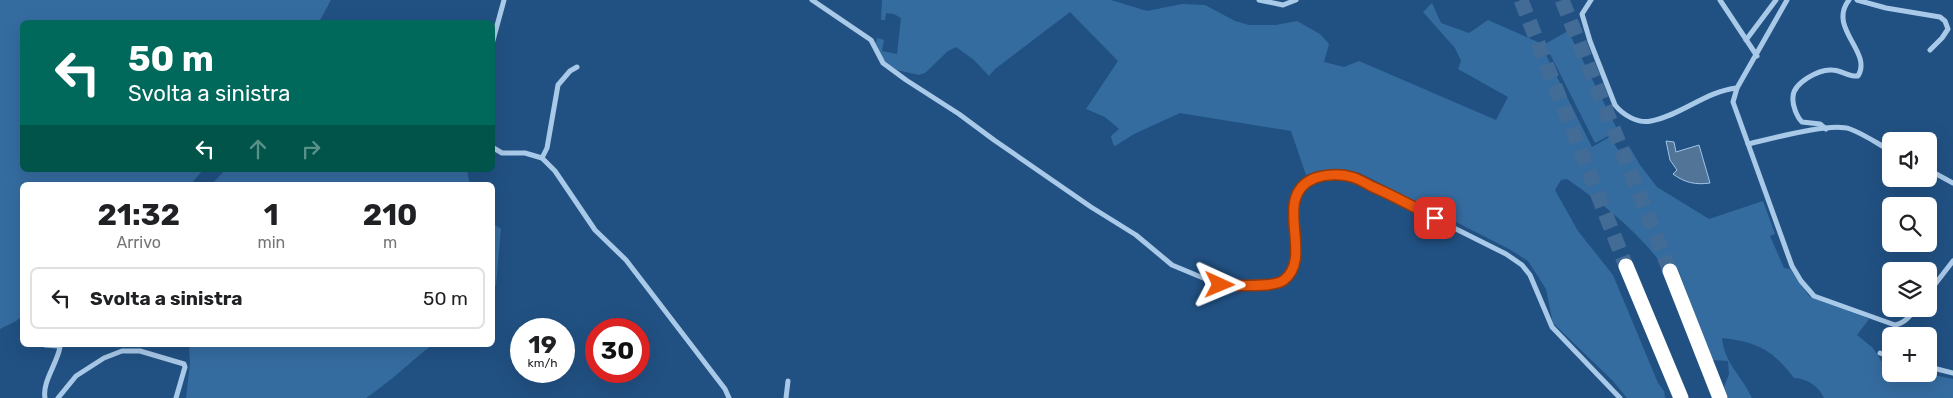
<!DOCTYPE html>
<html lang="it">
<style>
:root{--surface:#fff;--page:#f2f2f2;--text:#202124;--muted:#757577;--line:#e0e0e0}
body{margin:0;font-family:Rubik,sans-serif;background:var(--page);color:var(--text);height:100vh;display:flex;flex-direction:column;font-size:19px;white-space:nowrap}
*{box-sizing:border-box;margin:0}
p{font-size:16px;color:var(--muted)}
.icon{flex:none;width:28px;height:28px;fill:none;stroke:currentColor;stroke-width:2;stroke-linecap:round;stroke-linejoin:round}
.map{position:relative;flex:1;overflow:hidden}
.details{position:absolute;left:20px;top:182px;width:475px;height:165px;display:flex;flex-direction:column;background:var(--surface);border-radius:8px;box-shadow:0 5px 20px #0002}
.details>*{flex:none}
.hud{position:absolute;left:20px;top:20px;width:475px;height:152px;border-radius:8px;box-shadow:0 5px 20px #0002;background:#00695c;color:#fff;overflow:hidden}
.controls{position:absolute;left:1882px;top:132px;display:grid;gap:10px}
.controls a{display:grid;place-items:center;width:55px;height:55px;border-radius:8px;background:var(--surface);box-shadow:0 5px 20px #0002;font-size:25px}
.speed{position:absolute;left:510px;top:318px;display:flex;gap:10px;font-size:25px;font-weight:700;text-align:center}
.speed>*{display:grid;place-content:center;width:65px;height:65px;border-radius:50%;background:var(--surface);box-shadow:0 5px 20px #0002;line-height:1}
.speed small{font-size:12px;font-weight:400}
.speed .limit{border:8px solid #d22;background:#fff;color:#111}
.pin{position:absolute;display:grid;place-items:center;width:42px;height:42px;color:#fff;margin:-21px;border-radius:10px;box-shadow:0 2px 8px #0006}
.me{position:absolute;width:55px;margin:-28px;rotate:91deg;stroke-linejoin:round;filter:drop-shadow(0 0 4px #0008)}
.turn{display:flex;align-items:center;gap:18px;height:105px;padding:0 25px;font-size:22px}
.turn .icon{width:65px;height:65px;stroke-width:2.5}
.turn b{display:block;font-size:35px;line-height:42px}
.lanes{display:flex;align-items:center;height:48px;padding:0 25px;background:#0003;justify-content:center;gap:25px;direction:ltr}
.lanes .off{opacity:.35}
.eta{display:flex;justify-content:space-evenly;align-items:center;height:85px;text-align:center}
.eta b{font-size:30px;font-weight:700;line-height:35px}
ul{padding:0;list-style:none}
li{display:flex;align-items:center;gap:15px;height:62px;margin:0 10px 8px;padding:0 15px;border:2px solid var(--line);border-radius:8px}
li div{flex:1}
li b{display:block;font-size:19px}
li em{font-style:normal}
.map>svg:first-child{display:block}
.green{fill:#356ca0}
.water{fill:#527497;stroke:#9dc5e9}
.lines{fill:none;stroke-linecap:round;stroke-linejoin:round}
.highway-tunnel{stroke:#426b96;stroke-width:15;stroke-dasharray:15 8;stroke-linecap:butt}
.street{stroke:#a9c9e8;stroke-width:5}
.highway{stroke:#fff;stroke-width:15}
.route-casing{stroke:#983908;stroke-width:12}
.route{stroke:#ea580c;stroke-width:9}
</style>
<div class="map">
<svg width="1953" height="398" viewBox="0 0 1953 398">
<rect width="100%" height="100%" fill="#215183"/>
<!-- green -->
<g class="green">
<polygon points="0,0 331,0 319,22 22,22 22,170 203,170 190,185 22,185 22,316 16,321 0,329"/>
<path d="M882,0H1111L1147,11L1182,4L1205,5L1235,21L1249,25H1276L1297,21L1320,34L1329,44L1324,62L1344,67L1359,61L1496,120L1508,97L1458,69L1461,61L1455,48L1423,12L1432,3L1441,23L1469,33L1488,20L1540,43L1592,147L1610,137L1618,150L1629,146L1640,165L1657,187L1709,219L1763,201L1775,234L1770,236L1784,268L1790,269L1809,296L1869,319L1857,335L1873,348L1882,362L1891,364V374H1929L1953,379V398H1824C1819,386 1806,378 1794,378C1773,350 1757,342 1722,338C1724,363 1742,376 1752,398H1728L1724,387L1729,374L1728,361L1712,360L1678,269L1668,260L1661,263C1635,229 1602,203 1567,179L1561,180L1555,190L1578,231L1613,275L1658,383L1664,391L1665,398H1627L1613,381L1553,323L1546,289L1528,261L1509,249L1360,173C1342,169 1324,168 1306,175L1291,131L1180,113L1134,134L1115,146L1113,144L1111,136L1119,129L1105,117L1086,109L1118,61L1070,12L995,69L989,76L974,60L956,47L948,51L925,73L919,75L897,70L891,66L883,59L876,43L877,38L884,40L882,51L897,54L901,18L894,14L886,13L885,20H881Z"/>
<polygon points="1568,31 1618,131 1595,143 1545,44"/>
<polygon points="225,170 467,170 470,185 211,185"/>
<polygon points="492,223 501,229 496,285 493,288"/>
<path d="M189,345H432C410,362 390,382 366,398H186L190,363Z"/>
</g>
<!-- water -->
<path class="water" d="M1666,141L1674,142L1676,152L1699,145L1710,183C1696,185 1685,183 1673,174L1677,170L1670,160Z"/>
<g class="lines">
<!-- highway-tunnel -->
<g class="highway-tunnel">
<polyline points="1521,0 1626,266"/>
<polyline points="1562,0 1670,271"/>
</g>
<!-- street -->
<g class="street">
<polyline points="812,0 871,40 883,63 906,80 959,114 994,140 1091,207 1136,235 1172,265 1220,285 1258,285 1282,282 1291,274 1295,255 1294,207 1297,193 1305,182 1317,177 1331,175 1352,177 1506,254 1522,265 1530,275 1552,327 1620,398"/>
<polyline points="1259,0 1283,5 1296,0"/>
<path d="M1591,0L1582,14L1590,41L1615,105C1623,115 1638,124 1651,121C1682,115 1706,91 1737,88"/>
<polyline points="1720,0 1757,56"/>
<path d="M1787,0L1737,88L1733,102L1792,266L1801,281L1814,296L1895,325C1905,323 1910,316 1915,309"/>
<polyline points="1857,0 1886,8 1940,17 1945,21 1948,29 1942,38 1930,50"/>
<polyline points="1746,40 1776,0"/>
<polyline points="492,44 504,0"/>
<path d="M1826,129L1820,124L1802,122C1797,117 1792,105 1793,97C1793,83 1819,69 1832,70C1841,70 1849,77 1858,76C1873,52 1827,28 1849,0"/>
<path d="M1748,144C1771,139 1830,122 1850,129C1864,134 1878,144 1891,151"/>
<polyline points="492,147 502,153 525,153 542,158 555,171 595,230 626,260 725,389 729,398"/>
<polyline points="542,158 547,148 558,85 570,71 577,67"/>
<polyline points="1929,170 1953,183"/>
<polyline points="1929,292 1953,261"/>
<polyline points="1880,353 1891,357"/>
<polyline points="1929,367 1953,373"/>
<path d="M45,398C42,382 57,364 60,347L58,346L45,345"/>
<polyline points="58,398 76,376 104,358 122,351 140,351 184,364 185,367 176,398"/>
<polyline points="786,398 788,381"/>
</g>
<!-- highway -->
<g class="highway">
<polyline points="1626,266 1681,398"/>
<polyline points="1670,271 1720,398"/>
</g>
</g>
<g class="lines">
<defs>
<path id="route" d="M1220,285C1234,285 1274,288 1284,280C1315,256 1270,196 1315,178C1326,174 1341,174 1352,177C1359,179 1367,184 1373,187C1394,196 1414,207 1435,218"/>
</defs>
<!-- route casing -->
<use href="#route" class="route-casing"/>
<!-- route -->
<use href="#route" class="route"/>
</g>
</svg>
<div class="controls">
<a><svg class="icon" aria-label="sound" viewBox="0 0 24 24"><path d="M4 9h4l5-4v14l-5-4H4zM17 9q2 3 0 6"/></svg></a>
<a><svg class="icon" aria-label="search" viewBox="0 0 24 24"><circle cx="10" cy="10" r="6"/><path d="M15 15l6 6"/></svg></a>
<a><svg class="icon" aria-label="layers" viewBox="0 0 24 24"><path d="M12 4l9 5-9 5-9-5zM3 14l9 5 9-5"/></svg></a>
<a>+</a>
</div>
<div class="speed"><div>19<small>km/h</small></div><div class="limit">30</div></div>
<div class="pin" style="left:1435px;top:218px;background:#d93025"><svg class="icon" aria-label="arrive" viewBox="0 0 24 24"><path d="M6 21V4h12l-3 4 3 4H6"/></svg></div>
<svg class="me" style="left:1220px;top:285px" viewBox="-20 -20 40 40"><path d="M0-17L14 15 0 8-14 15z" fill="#ea580c" stroke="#fff" stroke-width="4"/></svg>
<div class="hud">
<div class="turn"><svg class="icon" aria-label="left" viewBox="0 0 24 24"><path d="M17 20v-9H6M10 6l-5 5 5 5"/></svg><div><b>50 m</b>Svolta a sinistra</div></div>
<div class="lanes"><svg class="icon" aria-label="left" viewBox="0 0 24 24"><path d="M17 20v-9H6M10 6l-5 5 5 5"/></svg><svg class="icon off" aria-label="ahead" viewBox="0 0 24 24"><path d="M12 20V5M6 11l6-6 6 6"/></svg><svg class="icon off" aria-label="right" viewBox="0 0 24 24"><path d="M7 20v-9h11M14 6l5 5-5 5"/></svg></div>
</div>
<section class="details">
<div class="eta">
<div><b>21:32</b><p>Arrivo</p></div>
<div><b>1</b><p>min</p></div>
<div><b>210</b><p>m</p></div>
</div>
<ul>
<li><svg class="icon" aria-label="left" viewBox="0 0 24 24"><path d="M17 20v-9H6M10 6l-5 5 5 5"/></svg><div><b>Svolta a sinistra</b></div><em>50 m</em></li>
</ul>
</section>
</div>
